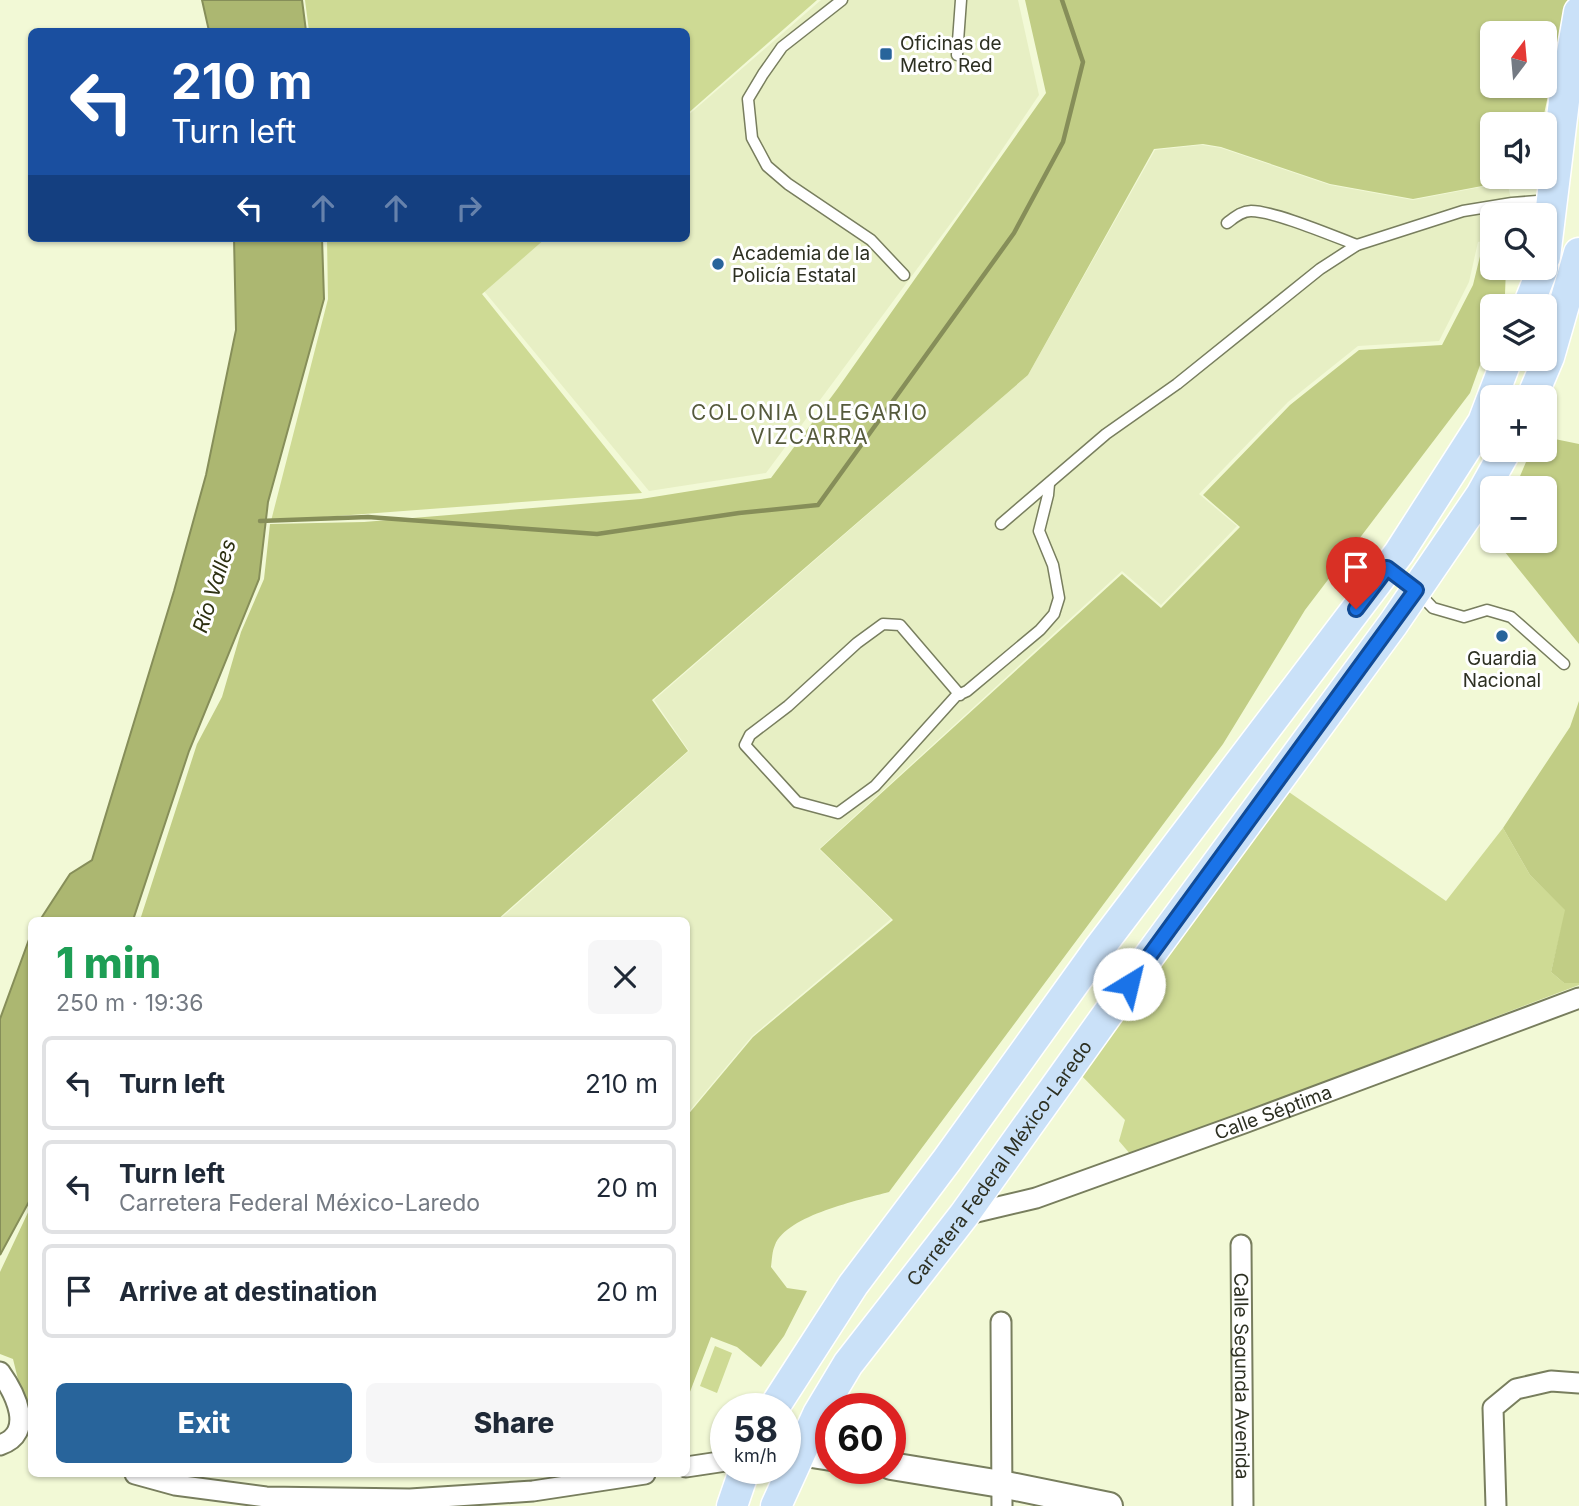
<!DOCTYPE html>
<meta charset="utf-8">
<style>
:root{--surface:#fff;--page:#f6f6f7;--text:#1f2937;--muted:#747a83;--line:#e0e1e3;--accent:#28649b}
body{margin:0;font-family:Inter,sans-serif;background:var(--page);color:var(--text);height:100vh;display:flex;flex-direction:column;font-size:26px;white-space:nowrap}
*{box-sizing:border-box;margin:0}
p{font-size:23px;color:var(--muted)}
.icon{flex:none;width:38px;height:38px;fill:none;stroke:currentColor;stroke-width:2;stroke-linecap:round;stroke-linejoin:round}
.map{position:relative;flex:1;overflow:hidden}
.details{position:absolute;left:28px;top:917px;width:662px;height:560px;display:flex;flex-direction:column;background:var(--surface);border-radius:10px;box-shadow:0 2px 5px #0004}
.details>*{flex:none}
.hud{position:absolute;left:28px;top:28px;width:662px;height:214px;border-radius:10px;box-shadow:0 2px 5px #0004;background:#1a4fa0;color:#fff;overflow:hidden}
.needle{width:46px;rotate:16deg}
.fabs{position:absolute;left:1480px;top:21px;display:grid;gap:14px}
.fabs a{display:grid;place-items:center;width:77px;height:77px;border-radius:10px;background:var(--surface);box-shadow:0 2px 5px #0004;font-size:35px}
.speed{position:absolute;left:710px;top:1393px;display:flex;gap:14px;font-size:35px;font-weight:700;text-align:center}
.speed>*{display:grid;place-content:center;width:91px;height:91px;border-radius:50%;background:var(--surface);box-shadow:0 2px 5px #0004;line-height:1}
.speed small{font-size:18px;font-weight:400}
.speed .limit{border:10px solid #d22;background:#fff;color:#111}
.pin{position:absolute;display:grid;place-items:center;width:60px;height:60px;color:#fff;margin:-72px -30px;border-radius:50% 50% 50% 0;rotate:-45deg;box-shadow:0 0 7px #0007}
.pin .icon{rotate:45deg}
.me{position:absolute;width:77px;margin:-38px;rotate:36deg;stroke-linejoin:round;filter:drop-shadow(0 0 5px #0008)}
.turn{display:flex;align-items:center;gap:24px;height:147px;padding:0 28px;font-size:32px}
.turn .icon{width:91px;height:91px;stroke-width:2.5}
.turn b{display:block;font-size:49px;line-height:60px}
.lanes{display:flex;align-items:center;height:66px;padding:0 28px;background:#0003;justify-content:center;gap:35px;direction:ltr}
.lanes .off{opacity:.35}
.round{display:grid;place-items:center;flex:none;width:74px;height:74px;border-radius:10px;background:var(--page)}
.head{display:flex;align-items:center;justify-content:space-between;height:119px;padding:0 28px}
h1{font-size:42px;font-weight:800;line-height:52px;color:#1e9e55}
.primary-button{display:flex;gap:14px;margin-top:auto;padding:14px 28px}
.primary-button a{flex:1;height:80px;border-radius:10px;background:var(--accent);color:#fff;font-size:28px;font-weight:800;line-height:80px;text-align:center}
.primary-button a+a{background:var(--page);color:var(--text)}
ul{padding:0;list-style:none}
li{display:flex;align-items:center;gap:21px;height:94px;margin:0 14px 10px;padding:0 14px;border:4px solid var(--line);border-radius:10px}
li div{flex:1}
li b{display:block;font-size:26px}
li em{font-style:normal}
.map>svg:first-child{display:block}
.built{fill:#e7efc4}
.green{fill:#ceda94}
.forest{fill:#c1cd85;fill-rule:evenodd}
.water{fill:#acb771;stroke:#868e59;stroke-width:2}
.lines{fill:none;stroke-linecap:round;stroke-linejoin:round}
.stream{stroke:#868e59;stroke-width:4.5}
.lane-casing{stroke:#787e5e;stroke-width:13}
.street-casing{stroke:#787e5e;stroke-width:23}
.secondary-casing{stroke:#787e5e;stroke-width:30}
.primary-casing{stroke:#fff;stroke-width:33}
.lane{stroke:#fff;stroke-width:10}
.street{stroke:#fff;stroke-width:19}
.secondary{stroke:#fff;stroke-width:26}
.primary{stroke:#cae1f8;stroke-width:30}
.route-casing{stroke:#114b97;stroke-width:18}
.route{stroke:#1a73e8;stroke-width:12}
.poi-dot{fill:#28649b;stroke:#fff;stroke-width:2.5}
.labels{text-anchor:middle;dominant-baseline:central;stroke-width:6;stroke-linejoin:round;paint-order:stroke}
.poi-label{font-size:19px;fill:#2d3022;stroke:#fff;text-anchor:start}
.street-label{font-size:19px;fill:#2d3022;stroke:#fff}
.neighbourhood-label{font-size:21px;letter-spacing:2px;fill:#555a3c;stroke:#fff}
.water-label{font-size:21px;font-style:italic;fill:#2c3011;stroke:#fff}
</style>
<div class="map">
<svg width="1579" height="1506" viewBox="0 0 1579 1506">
<rect width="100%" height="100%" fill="#f2f9d6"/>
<!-- built -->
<g class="built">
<polygon points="821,0 1018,0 1039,95 968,200 766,473 649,491 484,291 545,238 686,238 686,117"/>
<polygon points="1202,145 1221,148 1330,185 1413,200 1507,182 1512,203 1529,215 1493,215 1493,239 1478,242 1469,282 1439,341 1358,346 1288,402 1199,494 1237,526 1161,605 1122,571 819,849 891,919 752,1036 686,1115 686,920 499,920 689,751 654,700 1028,375 1155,150"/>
</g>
<!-- green -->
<g class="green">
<polygon points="305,0 817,0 686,115 686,32 309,31"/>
<polygon points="327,238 546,238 482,294 642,493 271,521 328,299"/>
<polygon points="1286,790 1446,901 1503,828 1530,875 1566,910 1551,972 1564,983 1579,983 1579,985 1131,1155 1119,1141 1125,1120 1076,1070"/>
<polygon points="715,1346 732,1353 717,1393 700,1386"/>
</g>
<!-- forest -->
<g class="forest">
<path d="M1025,0H1568L1542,124H1493V177H1530L1413,199L1330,184L1221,147L1203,144L1154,149L1028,375L652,700L688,751L497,920H140L197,744L222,697L241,632L264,579L270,524L364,522L641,499L771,478L838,388L1046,93ZM1493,33H1545V86H1493Z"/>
<path d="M1493,242V268H1506L1505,294L1501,306H1493V329L1470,393L1305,610L1223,744L889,1192C860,1200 787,1215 775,1245C772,1251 772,1260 771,1267L787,1288L807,1291L784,1336L761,1367L737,1347L711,1337L688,1397L686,1396V1117L753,1037L893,920L820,849L1122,574L1161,608L1240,527L1203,495L1290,405L1359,350L1442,345L1473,285L1483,244Z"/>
<polygon points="1545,437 1579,444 1579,644 1496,541 1545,541 1545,488 1515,488 1531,450 1545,450"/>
<polygon points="1579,701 1579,983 1564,983 1551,972 1565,910 1530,875 1503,828 1570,727"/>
<polygon points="31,1206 31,1432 13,1359 0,1354 0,1272"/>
</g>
<!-- water -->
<g class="water">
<polygon points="202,0 302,0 306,31 209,31"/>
<polygon points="234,238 322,238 324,299 268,502 259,579 189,751 133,920 40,920 70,874 92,860 174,591 206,475 236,330"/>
<polygon points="31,934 31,1198 0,1255 0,1019"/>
</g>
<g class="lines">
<!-- stream -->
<polyline class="stream" points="260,521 368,517 597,534 739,513 818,505 1014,233 1063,142 1083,62 1062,0"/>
<defs>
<g id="lane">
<polyline points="842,0 782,47 763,74 748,99 752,138 767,166 788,184 871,240 904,275"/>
<polyline points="957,55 961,0"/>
<path d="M1227,223C1234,218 1241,211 1251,211C1274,211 1333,236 1357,245"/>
<polyline points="1001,524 1106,434 1177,384 1320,269 1357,245 1463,211 1512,203 1550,200"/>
<polyline points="1390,570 1416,590 1433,608 1464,617 1487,610 1511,617 1564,664"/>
<polyline points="960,695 900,625 883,624 857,643 788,706 750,735 745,745 797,802 838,813 875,786 956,696 967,691 1040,630 1054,614 1059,598 1053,565 1039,531 1048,495 1049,484"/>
</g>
<g id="street">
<path id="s1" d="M964,1215L1036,1198L1244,1123L1579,998"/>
<path id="s2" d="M1241,1245L1243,1506"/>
<polyline points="1001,1322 1002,1506"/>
<path d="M0,1372C15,1393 36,1433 0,1445"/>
<polyline points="686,1467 726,1461"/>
<polyline points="135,1474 175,1485 266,1497 410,1499 533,1491 645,1474"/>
<polyline points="1496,1506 1493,1408 1516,1389 1551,1381 1579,1383"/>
</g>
<g id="secondary">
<polyline points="799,1452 831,1457"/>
<polyline points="891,1466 1001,1484 1109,1506"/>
</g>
<g id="primary">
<polyline points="1545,257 1565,93 1579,12"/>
<polyline points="1528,306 1543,268"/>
<polyline points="1532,397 1549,357 1579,253"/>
<polyline points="773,1409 853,1285 947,1160 1100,947 1399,553 1483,422 1507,359"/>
<polyline points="732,1506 745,1468"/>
<path id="s3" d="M776,1506L818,1414L848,1364L964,1215L1144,963L1393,624L1481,495L1506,450"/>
</g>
</defs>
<!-- lane casing -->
<use href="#lane" class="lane-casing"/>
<!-- street casing -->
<use href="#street" class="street-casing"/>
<!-- secondary casing -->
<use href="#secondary" class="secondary-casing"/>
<!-- primary casing -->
<use href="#primary" class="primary-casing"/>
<!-- lane -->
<use href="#lane" class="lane"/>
<!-- street -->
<use href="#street" class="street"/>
<!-- secondary -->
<use href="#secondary" class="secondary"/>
<!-- primary -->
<use href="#primary" class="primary"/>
</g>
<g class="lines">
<defs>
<polyline id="route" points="1129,984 1416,590 1387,568 1356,609"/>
</defs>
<!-- route casing -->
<use href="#route" class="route-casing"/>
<!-- route -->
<use href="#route" class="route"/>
</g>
<!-- markers -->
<g class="poi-dot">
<rect x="879" y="47" width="14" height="14" rx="3.5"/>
<circle cx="718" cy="264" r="7"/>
<circle cx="1502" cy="636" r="7"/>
</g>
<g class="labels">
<!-- poi labels -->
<g class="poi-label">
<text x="900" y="43">Oficinas de<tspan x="900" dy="22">Metro Red</tspan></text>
<text x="732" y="253">Academia de la<tspan x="732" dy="22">Policía Estatal</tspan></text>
<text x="1502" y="658" text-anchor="middle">Guardia<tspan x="1502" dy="22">Nacional</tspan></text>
</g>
<!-- street labels -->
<g class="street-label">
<text stroke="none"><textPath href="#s1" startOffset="326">Calle Séptima</textPath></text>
<text stroke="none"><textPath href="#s3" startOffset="411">Carretera Federal México-Laredo</textPath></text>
<text stroke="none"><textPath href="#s2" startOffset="131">Calle Segunda Avenida</textPath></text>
</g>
<!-- neighbourhood labels -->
<g class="neighbourhood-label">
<text x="810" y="412">COLONIA OLEGARIO<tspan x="810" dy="24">VIZCARRA</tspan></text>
</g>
<!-- water labels -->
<g class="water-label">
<text transform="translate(214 586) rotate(-72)">Río Valles</text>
</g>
</g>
</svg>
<div class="fabs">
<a><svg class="needle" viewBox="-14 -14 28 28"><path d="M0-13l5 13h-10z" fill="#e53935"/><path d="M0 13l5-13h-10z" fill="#747a83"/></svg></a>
<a><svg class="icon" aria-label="sound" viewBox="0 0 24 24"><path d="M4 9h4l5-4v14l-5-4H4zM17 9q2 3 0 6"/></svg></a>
<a><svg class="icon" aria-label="search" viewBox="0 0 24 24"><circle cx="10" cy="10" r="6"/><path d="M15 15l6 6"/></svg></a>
<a><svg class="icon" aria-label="layers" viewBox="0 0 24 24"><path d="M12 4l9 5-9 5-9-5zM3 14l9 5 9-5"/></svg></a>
<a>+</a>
<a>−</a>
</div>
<div class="speed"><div>58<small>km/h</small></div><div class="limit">60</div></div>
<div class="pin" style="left:1356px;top:609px;background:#d93025"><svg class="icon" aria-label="arrive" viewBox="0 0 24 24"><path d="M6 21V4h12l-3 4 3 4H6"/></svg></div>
<svg class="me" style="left:1129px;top:984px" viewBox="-20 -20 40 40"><circle r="19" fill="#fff"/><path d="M0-13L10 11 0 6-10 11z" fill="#1a73e8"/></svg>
<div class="hud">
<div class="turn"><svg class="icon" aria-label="left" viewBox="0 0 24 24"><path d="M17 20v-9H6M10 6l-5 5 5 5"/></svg><div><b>210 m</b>Turn left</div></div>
<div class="lanes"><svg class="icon" aria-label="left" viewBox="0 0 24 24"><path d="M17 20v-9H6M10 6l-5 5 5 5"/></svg><svg class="icon off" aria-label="ahead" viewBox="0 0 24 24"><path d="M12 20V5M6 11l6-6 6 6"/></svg><svg class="icon off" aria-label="ahead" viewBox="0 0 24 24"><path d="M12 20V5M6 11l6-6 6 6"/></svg><svg class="icon off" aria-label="right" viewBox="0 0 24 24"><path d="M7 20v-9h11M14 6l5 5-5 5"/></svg></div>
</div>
<section class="details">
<div class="head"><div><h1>1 min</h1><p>250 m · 19:36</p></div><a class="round"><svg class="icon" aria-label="close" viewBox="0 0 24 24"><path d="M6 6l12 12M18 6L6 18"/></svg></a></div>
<ul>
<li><svg class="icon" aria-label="left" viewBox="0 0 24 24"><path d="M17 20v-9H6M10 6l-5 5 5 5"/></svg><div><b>Turn left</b></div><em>210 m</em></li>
<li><svg class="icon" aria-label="left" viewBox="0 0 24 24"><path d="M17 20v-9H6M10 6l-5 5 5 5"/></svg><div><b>Turn left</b><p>Carretera Federal México-Laredo</p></div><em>20 m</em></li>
<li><svg class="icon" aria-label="arrive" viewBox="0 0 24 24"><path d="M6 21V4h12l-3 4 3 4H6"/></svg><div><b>Arrive at destination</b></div><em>20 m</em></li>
</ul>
<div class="primary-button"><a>Exit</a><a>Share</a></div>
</section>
</div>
